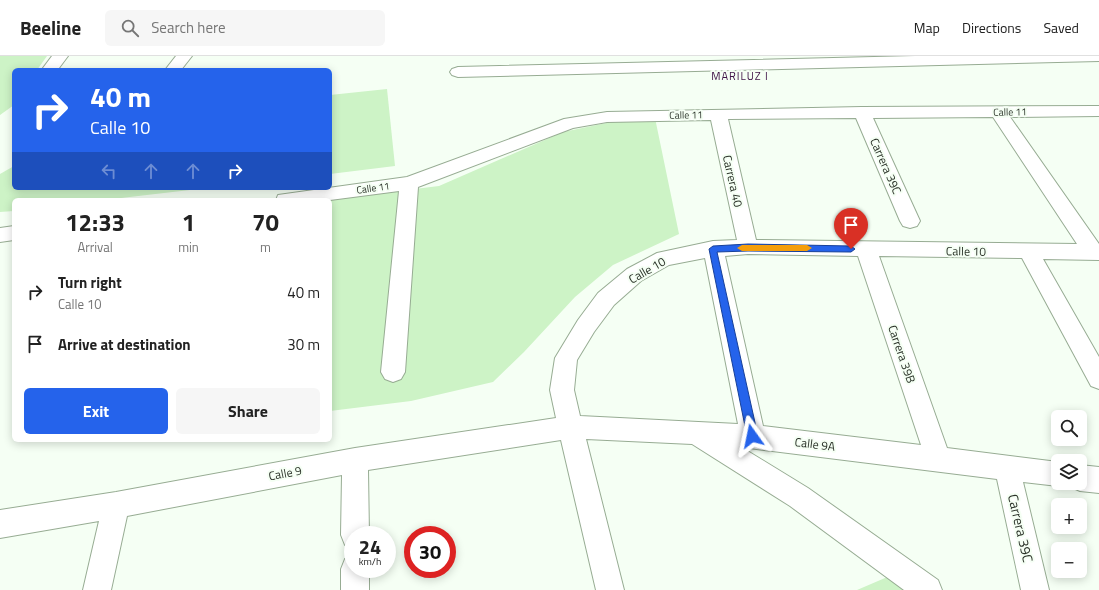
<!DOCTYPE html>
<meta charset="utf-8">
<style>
:root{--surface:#fff;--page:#f6f6f6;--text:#222;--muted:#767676;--line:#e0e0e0;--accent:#2563eb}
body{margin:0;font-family:"Titillium Web",sans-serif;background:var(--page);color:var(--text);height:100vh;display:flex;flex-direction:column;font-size:15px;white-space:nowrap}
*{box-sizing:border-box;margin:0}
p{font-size:13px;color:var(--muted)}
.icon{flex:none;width:22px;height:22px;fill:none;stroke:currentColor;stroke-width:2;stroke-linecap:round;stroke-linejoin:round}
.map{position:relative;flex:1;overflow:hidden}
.sheet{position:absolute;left:12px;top:142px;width:320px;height:244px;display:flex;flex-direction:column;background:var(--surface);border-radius:6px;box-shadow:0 2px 10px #0003}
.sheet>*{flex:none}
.banner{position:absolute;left:12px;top:12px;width:320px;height:122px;border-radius:6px;box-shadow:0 2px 10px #0003;background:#2563eb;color:#fff;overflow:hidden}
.controls{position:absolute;left:1051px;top:354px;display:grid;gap:8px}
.controls a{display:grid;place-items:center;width:36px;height:36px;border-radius:6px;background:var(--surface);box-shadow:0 2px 10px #0003;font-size:20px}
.speed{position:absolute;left:344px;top:470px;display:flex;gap:8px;font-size:20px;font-weight:700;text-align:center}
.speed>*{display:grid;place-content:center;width:52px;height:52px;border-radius:50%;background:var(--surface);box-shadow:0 2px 10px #0003;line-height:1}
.speed small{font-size:10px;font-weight:400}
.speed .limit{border:6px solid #d22;background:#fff;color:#111}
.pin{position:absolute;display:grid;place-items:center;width:34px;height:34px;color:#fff;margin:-41px -17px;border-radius:50% 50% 50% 0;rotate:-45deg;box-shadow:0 0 4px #0007}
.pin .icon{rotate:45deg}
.me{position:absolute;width:44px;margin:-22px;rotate:348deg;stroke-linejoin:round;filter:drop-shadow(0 0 3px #0008)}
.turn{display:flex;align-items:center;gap:14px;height:84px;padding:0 12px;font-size:18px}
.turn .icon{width:52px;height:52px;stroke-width:2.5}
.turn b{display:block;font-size:28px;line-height:34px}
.lanes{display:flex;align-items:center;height:38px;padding:0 12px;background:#0003;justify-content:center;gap:20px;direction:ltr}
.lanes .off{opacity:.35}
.eta{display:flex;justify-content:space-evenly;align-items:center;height:68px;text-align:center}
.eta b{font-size:24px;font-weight:700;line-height:28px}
.primary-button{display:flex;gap:8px;margin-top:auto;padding:8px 12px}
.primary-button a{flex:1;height:46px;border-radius:6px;background:var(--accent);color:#fff;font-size:16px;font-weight:700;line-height:46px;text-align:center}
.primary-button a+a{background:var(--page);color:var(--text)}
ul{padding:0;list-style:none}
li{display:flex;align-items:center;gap:12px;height:52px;padding:0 12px}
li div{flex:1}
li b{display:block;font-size:15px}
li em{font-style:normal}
header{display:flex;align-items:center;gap:24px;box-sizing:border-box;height:56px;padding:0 20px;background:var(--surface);border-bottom:1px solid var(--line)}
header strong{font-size:19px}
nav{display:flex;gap:22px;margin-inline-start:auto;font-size:14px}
.search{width:280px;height:36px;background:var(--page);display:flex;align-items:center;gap:10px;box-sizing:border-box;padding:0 14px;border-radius:6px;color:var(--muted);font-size:15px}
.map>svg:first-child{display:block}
.green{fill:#cdf3c6}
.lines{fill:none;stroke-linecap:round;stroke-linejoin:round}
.street-casing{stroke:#97ac93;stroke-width:2}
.street{fill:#fff;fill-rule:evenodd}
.route{fill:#2563eb;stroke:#184099}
.slow{fill:#f59e0b}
.labels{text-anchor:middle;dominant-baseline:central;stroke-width:4;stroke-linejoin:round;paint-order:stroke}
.far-street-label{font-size:10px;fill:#2b3329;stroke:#f5fff4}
.far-neighbourhood-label{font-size:11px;letter-spacing:1px;fill:#3e1346;stroke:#f5fff4}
.street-label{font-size:12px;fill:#2b3329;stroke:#f5fff4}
.near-street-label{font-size:14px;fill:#2b3329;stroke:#f5fff4}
</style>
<header>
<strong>Beeline</strong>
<div class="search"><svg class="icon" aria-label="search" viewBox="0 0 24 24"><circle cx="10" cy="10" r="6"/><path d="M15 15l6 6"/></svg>Search here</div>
<nav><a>Map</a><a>Directions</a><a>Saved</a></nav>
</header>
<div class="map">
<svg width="1099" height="534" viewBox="0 0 1099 534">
<rect width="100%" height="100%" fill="#f5fff4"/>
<!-- green -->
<g class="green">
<polygon points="0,0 47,0 37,14 14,14 14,49 0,59"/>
<polygon points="387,33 395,110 330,118 330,39"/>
<polygon points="655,62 679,178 613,209 575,241 524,296 493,326 411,345 330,355 330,144 324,144 439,130 563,76 621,64"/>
<polygon points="14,110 14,132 207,132 104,144 14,144 14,155 0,156 0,118"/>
<polygon points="892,519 916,534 857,534"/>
</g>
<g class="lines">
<defs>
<g id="street">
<polygon points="52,0 68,0 59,12 60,14 44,14 43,12"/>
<polygon points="176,0 192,0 181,14 165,14"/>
<polygon points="915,0 1099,0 1099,5 458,21 452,19 450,16 452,13 458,11"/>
<path d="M1099,50V60L1010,61L1099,188V204L1043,203L1099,301V333L1091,330L1022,202L879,200L947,392L1058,406V427H1067L1058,430L1023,426L1049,534H1021L997,423L741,391L808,432L938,524L942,534H904L790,450L692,388L586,383L624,534H596L561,384L368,414L369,479H353V492L345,489L341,479L342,419L127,460L111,534H83L99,465L0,482V454L116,436L355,392L556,362L550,334L555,302L578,264L598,237L627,213L657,197L713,185L737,184L711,64L607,66L573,72L418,131L405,316L401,323L393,326L385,323L381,316L399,135L330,144H276L278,139L407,121L564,63L607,56L862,51ZM993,61L1077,188L756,184L728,63L856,62L900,165L903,170L910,172L917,170L920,165L873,62ZM748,198L858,200L921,389L763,370L725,200ZM705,202L738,368L580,360L574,334L577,304L594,276L614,249L641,225L669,209Z"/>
<polygon points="14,170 14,184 0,186 0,172"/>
<polygon points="1080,409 1099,411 1099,437 1080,435 1071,431 1069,427 1080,427"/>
<polygon points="353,500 353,513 369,513 369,534 341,534 341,513 345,503"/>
</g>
</defs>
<!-- street casing -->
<use href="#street" class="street-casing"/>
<!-- street -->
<use href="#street" class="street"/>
</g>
<!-- route -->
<polygon class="route" points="748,188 851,190 855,193 851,196 748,195 717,196 758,380 756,384 752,385 749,384 747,380 709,193 713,190"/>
<!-- slow -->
<polygon class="slow" points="742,189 807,189 812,192 807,195 742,195 737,192"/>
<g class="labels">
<!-- far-street labels -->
<g class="far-street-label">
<text transform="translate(1010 56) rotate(-1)">Calle 11</text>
<text transform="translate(686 59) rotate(-1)">Calle 11</text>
<text transform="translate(373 132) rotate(-8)">Calle 11</text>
</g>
<!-- far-neighbourhood labels -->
<g class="far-neighbourhood-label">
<text x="740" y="20">MARILUZ I</text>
</g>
<!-- street labels -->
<g class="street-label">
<text transform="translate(886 110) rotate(66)">Carrera 39C</text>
<text transform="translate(733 125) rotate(77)">Carrera 40</text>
<text transform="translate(966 195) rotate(1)">Calle 10</text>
<text transform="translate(647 214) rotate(-30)">Calle 10</text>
<text transform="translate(902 298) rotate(71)">Carrera 39B</text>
<text transform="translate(815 388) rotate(7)">Calle 9A</text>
<text transform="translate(285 417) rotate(-11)">Calle 9</text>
</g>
<!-- near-street labels -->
<g class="near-street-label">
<text transform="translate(1021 472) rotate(77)">Carrera 39C</text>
</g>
</g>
</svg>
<div class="controls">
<a><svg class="icon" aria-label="search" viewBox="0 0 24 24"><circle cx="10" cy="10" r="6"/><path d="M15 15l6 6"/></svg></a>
<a><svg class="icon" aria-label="layers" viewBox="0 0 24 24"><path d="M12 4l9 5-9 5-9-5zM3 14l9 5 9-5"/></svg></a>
<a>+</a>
<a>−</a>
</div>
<div class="speed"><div>24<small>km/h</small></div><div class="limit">30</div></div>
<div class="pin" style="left:851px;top:193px;background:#d93025"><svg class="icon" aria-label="arrive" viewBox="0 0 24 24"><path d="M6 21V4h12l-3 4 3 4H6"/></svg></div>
<svg class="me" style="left:752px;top:380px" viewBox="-20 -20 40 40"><path d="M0-17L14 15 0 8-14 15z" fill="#2563eb" stroke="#fff" stroke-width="4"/></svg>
<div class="banner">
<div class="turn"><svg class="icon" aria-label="right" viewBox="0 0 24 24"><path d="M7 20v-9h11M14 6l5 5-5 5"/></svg><div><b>40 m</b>Calle 10</div></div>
<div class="lanes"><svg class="icon off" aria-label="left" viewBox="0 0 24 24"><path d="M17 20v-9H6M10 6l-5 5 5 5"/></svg><svg class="icon off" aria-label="ahead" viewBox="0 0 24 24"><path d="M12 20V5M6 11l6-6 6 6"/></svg><svg class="icon off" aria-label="ahead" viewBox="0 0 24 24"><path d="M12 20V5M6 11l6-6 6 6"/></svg><svg class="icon" aria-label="right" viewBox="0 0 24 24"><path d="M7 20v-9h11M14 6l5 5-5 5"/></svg></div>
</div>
<section class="sheet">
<div class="eta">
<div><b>12:33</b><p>Arrival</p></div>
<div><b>1</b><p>min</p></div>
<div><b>70</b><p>m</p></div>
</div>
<ul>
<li><svg class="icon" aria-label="right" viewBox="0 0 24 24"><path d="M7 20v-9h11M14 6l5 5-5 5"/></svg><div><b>Turn right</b><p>Calle 10</p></div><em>40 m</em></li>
<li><svg class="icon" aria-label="arrive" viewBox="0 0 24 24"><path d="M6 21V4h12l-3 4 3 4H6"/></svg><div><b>Arrive at destination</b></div><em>30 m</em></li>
</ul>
<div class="primary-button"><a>Exit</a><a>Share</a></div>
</section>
</div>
